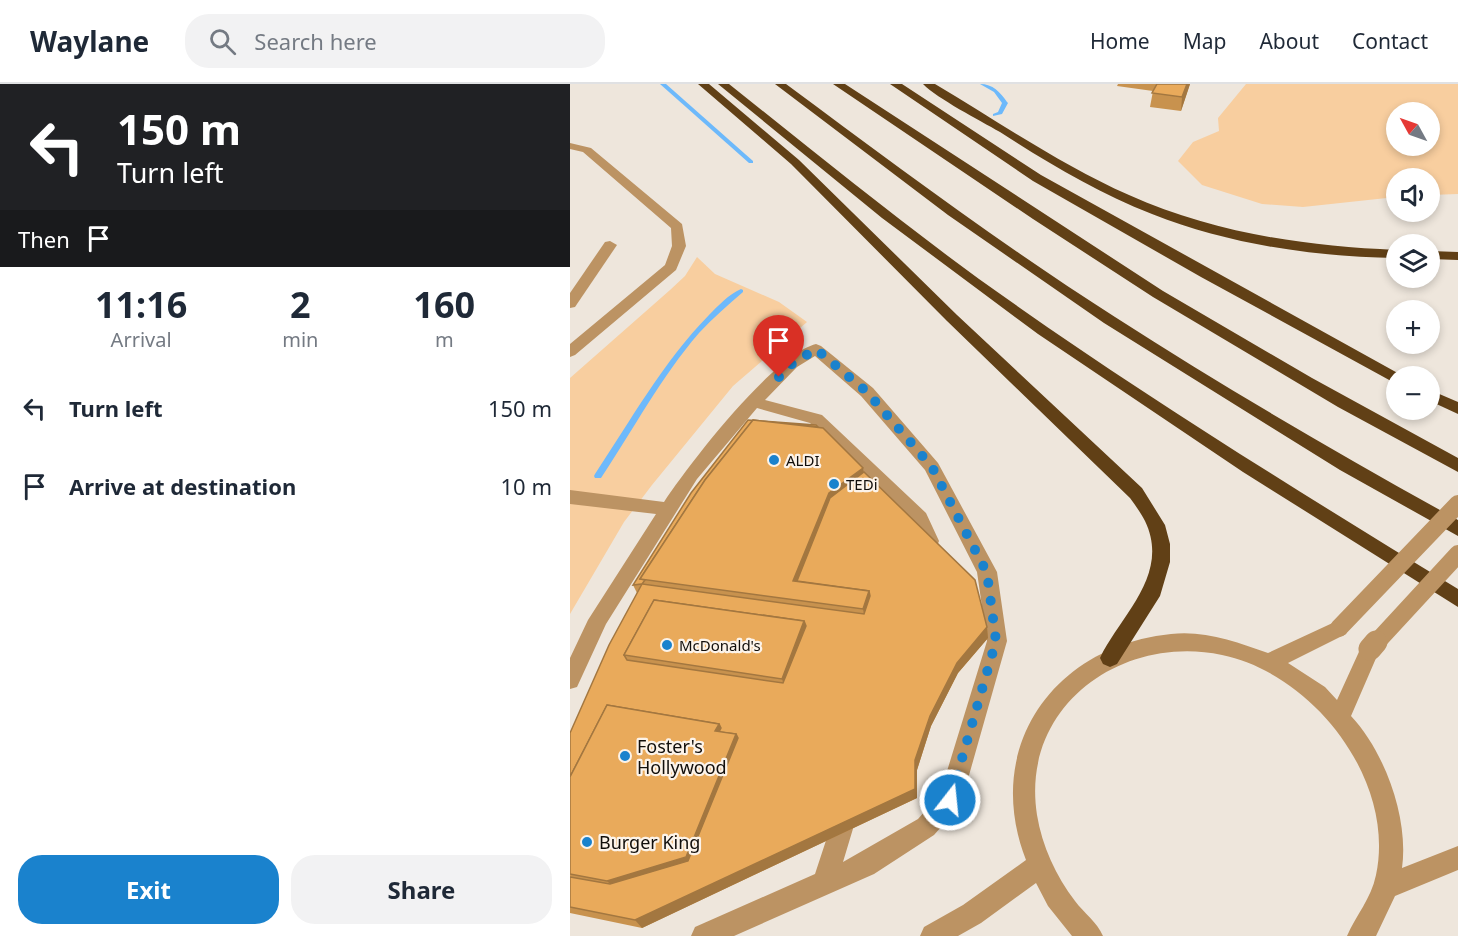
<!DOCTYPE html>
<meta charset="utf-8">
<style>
:root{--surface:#fff;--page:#f2f2f3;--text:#1f2937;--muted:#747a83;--line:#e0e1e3;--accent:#1a82cd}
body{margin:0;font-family:"Noto Sans",sans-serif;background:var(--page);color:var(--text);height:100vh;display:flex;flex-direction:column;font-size:22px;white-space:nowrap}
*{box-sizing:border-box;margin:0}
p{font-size:20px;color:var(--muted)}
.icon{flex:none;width:33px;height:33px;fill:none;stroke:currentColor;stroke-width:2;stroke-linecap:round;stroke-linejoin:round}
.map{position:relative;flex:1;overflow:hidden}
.details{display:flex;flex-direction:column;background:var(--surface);width:570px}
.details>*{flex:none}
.hud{background:#202124;color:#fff;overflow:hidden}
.needle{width:39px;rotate:310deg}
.tools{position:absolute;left:816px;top:18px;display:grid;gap:12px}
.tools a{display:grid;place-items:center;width:54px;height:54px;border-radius:50%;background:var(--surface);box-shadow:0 3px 9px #0003;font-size:30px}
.pin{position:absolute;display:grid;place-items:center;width:51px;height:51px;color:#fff;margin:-62px -26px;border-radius:50% 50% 50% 0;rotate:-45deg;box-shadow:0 0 6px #0007}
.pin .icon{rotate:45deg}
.me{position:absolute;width:66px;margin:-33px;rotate:16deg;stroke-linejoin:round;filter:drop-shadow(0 0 4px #0008)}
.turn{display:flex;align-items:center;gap:21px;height:126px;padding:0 18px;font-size:27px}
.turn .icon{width:78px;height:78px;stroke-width:2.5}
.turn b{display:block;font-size:42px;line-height:51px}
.then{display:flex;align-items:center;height:57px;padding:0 18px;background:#0003;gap:12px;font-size:22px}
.eta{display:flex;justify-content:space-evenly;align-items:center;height:102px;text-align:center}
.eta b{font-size:36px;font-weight:700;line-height:42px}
.action{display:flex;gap:12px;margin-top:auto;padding:12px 18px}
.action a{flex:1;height:69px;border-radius:24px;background:var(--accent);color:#fff;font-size:24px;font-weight:700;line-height:69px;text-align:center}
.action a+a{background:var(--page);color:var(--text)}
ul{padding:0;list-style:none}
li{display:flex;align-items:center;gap:18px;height:78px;padding:0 18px}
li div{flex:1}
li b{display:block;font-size:22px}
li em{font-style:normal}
header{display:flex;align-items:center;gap:36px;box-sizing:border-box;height:84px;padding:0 30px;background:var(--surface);border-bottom:2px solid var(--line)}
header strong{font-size:28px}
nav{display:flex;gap:33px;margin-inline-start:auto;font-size:21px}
.search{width:420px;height:54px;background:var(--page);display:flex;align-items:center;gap:15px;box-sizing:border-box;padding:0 21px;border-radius:24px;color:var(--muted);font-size:22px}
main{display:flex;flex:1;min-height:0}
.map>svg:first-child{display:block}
.green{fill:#f8ce9f;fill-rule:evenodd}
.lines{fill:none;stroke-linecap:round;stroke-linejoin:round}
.stream{fill:#6db9fb;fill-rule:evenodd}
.minor{fill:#bc9363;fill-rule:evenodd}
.highway{fill:#614016;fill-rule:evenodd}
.minor-bridge-far1{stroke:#bc9363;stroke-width:18}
.minor-bridge{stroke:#bc9363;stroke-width:23}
.wall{fill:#c8924e}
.shaded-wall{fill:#a37740}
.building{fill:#e9aa5b;stroke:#a37740;stroke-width:1.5;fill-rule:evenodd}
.route{stroke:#1a82cd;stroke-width:10;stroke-dasharray:0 18}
.poi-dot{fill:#1a82cd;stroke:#fcf3e9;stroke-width:2}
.labels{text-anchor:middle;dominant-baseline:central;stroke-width:4.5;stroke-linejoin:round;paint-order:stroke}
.poi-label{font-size:15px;fill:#110e0b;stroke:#fcf3e9;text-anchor:start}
.near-poi-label{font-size:18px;fill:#110e0b;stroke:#fcf3e9;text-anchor:start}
</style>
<header>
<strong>Waylane</strong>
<div class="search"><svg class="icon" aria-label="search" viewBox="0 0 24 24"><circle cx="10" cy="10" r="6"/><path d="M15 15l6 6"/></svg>Search here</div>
<nav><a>Home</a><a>Map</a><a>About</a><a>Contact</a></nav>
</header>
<main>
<section class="details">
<div class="hud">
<div class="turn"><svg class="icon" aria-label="left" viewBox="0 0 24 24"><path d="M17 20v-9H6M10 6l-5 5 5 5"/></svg><div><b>150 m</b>Turn left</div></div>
<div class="then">Then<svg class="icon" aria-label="arrive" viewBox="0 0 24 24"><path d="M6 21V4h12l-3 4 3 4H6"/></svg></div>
</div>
<div class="eta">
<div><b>11:16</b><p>Arrival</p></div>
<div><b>2</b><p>min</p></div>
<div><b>160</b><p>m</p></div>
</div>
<ul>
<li><svg class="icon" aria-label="left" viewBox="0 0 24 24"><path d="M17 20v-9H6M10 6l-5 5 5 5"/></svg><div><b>Turn left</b></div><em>150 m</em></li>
<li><svg class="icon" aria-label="arrive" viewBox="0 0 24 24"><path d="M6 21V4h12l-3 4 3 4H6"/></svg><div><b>Arrive at destination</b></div><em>10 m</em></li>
</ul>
<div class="action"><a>Exit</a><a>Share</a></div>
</section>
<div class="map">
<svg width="888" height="852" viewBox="0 0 888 852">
<rect width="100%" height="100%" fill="#eee6dc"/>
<!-- green -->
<g class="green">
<path d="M676,0H888V110L860,111V94H826V113L733,123L692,120L632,101L608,77L623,58L649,47L648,34ZM826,28H860V62H826Z"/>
<polygon points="127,173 145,190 209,218 237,238 163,302 82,401 54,438 0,530 0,294 100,206 115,192"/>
</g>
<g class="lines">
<!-- stream -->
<g class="stream">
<polygon points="90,0 96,0 183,77 183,79 179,79"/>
<path d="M410,0C423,0 430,8 437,18L438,19L432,30L423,32V30L428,28L432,19L424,8Z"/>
<path d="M171,205L173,206V208C158,221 143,234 129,249C91,293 63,346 31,394H25L24,392L25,390C61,336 93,278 139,231C148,222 159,210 171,205Z"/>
</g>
<!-- minor -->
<g class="minor">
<polygon points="0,59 21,64 112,140 116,162 106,186 5,271 0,273 0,260 95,181 102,162 101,144 13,68 0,65"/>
<polygon points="40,157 47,161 5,223 0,224 0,209 35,158"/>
<path d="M246,260L251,262L303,304L368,379L427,488L437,557L392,716L388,724L364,751L304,790L164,852H121L125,843L245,790L268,720L276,717L284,720L288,728L273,778L348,735L370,710L417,557L407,488L355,386L291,312L245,272L227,283L195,316L252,331L356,429L369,457L367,462L360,464L353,462L343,438L240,339L187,324L127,395L36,540L7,603L0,605V574L18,536L86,430L0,420V406L94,418C119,380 203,271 246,260Z"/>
<path d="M769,536L776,538L779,544L776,550L718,579L755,603L767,616L793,559L800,556L807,559L810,565L781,632C815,668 839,735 832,784L888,762V786L825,812L806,852H777C786,831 801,815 806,791C826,697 744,590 652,571C552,550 450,622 467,731C472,762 486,792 505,817C514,829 527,838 533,852H502L478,822L466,799L411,839L388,852H350L354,843L393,821L456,776C412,663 484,562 601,550C634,546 667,558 698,569Z"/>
</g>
<!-- highway -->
<g class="highway">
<path d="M128,0H139L229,76L387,231L572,404L595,441L600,460V478L590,512L547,580L540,583L533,580L530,574C550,532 601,491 575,437C571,429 565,421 560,414L377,237L221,80Z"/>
<path d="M148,0H159C242,66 324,133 409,195C564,306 726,406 888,505V523L673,388L468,250L312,134Z"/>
<path d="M205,0H216C324,80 432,161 545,233C657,305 772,372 888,436V452L770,386L534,239L378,131Z"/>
<polygon points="263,0 275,0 593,207 742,294 888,374 888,388 768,323 583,213 463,135"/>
<polygon points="320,0 332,0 471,91 833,292 826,292 826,298 821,297 631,193 463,97"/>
<path d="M353,0H365C429,38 491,81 559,111C644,149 734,162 826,166V174C744,173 658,160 582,130C528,109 478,79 430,48C409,36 368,15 353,0Z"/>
<polygon points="860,167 888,168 888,176 860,175"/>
<polygon points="860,306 888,318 888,330 860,317"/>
</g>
<!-- minor-bridge-far1 -->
<g class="minor-bridge-far1">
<polyline points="769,544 888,420"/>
<polyline points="805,560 888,470"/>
</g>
<!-- minor-bridge -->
<polyline class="minor-bridge" points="800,565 806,558"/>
</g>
<!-- wall -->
<g class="wall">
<polygon points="548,0 620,0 611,27 580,23 583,7 547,2"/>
<polygon points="294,389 417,543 418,554 388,589 361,642 347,686 347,714 72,844 0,829 0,649 67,509 63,501"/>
</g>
<!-- shaded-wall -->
<g class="shaded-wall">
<polygon points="617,0 620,0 611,27 612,13"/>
<polygon points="293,384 296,400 232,503 223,497 259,409"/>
<polygon points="299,507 302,522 296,540 293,525"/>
<polygon points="234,537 239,553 217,610 212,595"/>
<polygon points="417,543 418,554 388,589 361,642 347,686 347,714 72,844 65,836 345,676 360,632 387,579"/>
<polygon points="149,640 155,652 145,647"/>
<polygon points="166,650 173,664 124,785 48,808 37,797"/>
</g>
<!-- building -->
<g class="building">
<polygon points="587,0 617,0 612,13 582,9"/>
<path d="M178,336L246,341L248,343L183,336L135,396L70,495L75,496L72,500L294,530L300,512L299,507L227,497L260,414L294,388L405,496L417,543L387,579L360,632L345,676V705L65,836L0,823V793L40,800L118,777L168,654L166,650L149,648L151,644L149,640L37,621L0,693V649L39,561L72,500L63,501L121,409ZM84,516L234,537L236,542L213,599L57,576L54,571Z"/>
<polygon points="183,336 253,344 293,384 259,409 223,497 299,507 293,525 70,495 135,396"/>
<polygon points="84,516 234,537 212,595 54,571"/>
<polygon points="37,621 149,640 145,647 166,650 116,773 37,797 0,790 0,693"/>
</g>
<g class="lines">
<!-- route -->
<polyline class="route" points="209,293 222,280 246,265 297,308 362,383 417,489 426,557 380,716"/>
</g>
<!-- markers -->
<g class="poi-dot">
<circle cx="204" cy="376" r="6"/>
<circle cx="264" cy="400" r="6"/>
<circle cx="97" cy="561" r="6"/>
<circle cx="55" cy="672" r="6"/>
<circle cx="17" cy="758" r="6"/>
</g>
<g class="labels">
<!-- poi labels -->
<g class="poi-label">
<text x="216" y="376">ALDI</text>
<text x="276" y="400">TEDi</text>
<text x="109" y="561">McDonald's</text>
</g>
<!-- near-poi labels -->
<g class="near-poi-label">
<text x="67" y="662">Foster's<tspan x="67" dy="21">Hollywood</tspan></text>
<text x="29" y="758">Burger King</text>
</g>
</g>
</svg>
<div class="tools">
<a><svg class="needle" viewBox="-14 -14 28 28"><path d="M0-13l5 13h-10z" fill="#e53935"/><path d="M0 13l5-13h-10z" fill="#747a83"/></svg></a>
<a><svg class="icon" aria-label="sound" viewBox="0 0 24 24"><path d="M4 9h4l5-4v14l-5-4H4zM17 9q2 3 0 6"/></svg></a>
<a><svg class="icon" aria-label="layers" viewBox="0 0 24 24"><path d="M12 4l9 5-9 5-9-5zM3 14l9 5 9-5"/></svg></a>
<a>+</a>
<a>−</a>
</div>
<div class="pin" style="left:209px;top:293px;background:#d93025"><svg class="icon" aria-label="arrive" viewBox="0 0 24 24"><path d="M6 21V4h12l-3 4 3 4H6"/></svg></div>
<svg class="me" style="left:380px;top:716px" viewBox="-20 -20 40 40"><circle r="17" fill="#1a82cd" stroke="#fff" stroke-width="3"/><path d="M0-11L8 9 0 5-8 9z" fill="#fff"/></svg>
</div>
</main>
